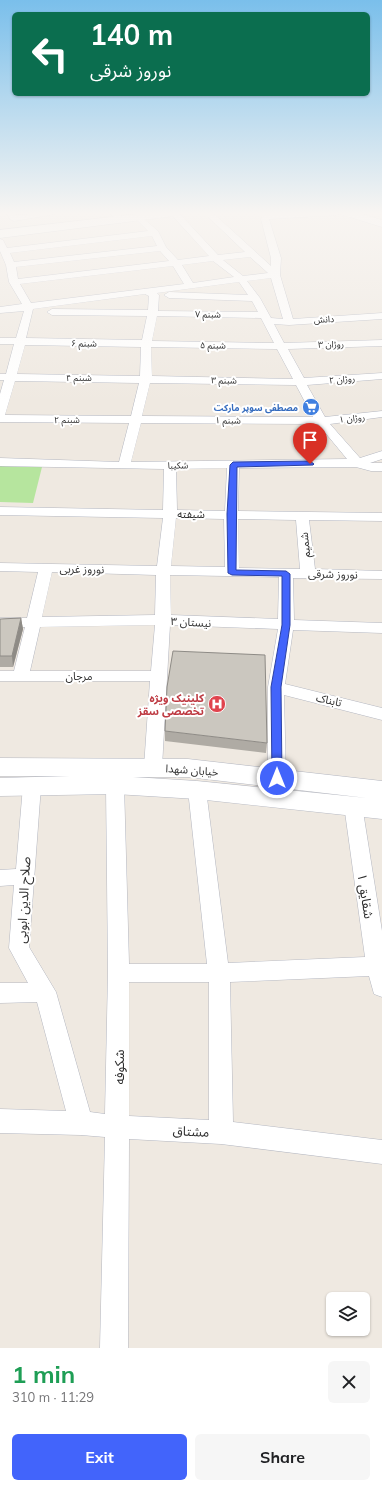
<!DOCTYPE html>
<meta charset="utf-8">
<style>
:root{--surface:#fff;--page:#f6f6f6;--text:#202124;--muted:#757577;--accent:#4264fb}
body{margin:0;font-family:Mulish,"Noto Sans Arabic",sans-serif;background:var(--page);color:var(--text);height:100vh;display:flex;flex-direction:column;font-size:15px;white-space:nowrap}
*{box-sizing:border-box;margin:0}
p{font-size:13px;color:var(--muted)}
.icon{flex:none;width:22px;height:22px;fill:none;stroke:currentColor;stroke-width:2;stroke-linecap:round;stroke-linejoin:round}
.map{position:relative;height:1348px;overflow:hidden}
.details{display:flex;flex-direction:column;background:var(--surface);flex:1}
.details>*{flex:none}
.guide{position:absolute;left:12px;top:12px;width:358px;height:84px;border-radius:6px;box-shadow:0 1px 3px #0004;background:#0b6e4f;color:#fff;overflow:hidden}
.controls{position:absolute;left:326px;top:1292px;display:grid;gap:8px}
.controls a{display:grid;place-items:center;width:44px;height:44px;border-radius:6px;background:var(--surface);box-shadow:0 1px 3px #0004;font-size:20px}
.pin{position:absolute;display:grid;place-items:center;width:34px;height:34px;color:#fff;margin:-41px -17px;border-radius:50% 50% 50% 0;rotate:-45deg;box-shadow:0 0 4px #0007}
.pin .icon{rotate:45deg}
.me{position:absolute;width:44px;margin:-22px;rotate:0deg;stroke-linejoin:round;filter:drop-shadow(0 0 3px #0008)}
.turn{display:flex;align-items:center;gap:14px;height:84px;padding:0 12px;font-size:18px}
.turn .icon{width:52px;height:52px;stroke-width:2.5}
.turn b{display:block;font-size:28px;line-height:34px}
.round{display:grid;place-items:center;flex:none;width:42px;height:42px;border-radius:6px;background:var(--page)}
.headline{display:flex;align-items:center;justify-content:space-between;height:68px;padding:0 12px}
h1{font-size:24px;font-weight:700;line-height:30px;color:#1e9e55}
.button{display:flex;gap:8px;margin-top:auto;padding:8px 12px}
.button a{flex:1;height:46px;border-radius:6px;background:var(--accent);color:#fff;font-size:16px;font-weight:700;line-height:46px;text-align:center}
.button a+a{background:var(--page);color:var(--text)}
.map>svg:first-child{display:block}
.green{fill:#b6e59e}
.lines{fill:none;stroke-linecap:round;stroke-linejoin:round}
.street-casing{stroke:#b4b7c1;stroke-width:1}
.secondary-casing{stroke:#b4b7c1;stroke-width:1}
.street{fill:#fff;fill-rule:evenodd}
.secondary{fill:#fff;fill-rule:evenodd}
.wall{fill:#afaba4}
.shaded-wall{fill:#8e8b86}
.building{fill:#cbc7bf;stroke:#8e8b86}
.route{fill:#4264fb;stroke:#2b41a3}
.labels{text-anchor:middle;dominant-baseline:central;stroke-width:4;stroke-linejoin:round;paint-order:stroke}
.far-street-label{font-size:9px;fill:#2e2e2e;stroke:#fff}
.far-shop-label{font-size:9px;font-weight:bold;fill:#366cbe;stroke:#fff;text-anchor:end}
.street-label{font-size:11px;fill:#2e2e2e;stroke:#fff}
.health-label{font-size:11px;font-weight:bold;fill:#be3a42;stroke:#fff;text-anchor:end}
.near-street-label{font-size:13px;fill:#2e2e2e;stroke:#fff}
</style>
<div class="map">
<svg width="382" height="1348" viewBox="0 0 382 1348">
<rect width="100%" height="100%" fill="#efe9e1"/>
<!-- green -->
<polygon class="green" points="0,466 42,467 33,503 0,502"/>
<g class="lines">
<defs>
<g id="street">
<polygon points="6,213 14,213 16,215 54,213 50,215 14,221 11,220"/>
<polygon points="109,213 118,213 125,220 121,223"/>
<path d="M170,213H179L218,255L245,252L204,213H213L271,266V258L261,219L262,217L258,213L269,214L340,213L336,215L269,219L281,258L280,275L293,319L382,313V319L289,325L274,324L284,343L382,340V346L288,349L304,378L382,373V379L307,385L325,417L382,411V417L330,424L360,458L382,451V459L370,463H382V471H371L356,467L239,468L238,511L382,513V521L309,520L315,569L382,571V579L293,578L294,620L382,623V633L293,630L285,684L382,708V720L284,695L286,778L283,783L277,785L271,783L268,778V687L278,629L170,625L162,767L159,772L153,774L147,772L144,767L150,681H0V671H14L25,627L0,628V618H27L38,572L0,571V563L157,566L163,518L0,515V507L163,510L164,469L0,466V458L119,462L129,423L0,422V394L4,380H0V374H6L14,344H0V338H16L24,311L0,313V307L22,304L9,282L6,265L0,251V239L3,240L7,248L148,231L134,217L138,214L158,231L166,247L178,260L209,256ZM152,236L157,246L14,262L10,253ZM160,251L169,261L18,279L16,267ZM250,257L268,273L243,276L223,260ZM213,261L234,277L193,283L182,265ZM173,266L184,284L31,303L20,284ZM271,278L283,319L271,318L260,298L247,281ZM239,282L248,295L169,292L164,295L169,298L252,301L258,312L158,311L159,295L157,293ZM145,294L149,296L148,310L52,309L47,312L52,315L147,316L142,340L26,338L33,309ZM157,316L261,318L274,343L152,341ZM25,345L141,347L140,376L17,374ZM151,347L277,349L293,379L152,376ZM15,381L139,383L131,416L5,415ZM150,383L296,385L313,417L142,416ZM141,423L318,424L347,459L131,462ZM227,468L225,511L177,510L176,469ZM176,518L224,519L225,567L171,566ZM238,519L296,520L300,569L239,568ZM52,572L156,575L155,615L42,617ZM170,575L279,577L278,619L171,615ZM155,625L151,671H30L40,627Z"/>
<path d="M115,778L121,780L124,785L129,964H207L188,790L191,785L197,783L203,785L206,790L228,963L365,957L344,805L347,800L353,798L359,800L362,805L382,931V997L374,994L369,976L230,982L233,1122L382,1140V1164L221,1144L129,1139L128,1348H100L105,1137L81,1135L0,1133V1109L66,1111L37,1002L0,1003V983H28L9,948L14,885L0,886V870L16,869L23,786L26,781L32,779L38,781L41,786L29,947L56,992L90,1112L105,1114L108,973L106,785L109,780ZM129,982H209V1120L129,1116Z"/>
</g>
<g id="secondary">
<polygon points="146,213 180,213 174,216 0,238 0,230"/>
<polygon points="341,213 359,213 382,220 382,227 343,215"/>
<path d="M0,758L188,759L382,781V819L197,799L115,794L0,796V778L70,776H0ZM133,777H188L367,798L197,781Z"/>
</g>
</defs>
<!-- street casing -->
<use href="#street" class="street-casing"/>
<!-- secondary casing -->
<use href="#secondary" class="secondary-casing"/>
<!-- street -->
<use href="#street" class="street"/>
<!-- secondary -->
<use href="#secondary" class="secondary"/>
</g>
<!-- wall -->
<g class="wall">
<polygon points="21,618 23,629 13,667 0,667 0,619"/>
<polygon points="165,731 267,743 266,753 165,741"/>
</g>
<!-- shaded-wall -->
<polygon class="shaded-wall" points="21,618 23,629 13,667 12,656"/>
<!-- building -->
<g class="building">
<polygon points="21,618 12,656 0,656 0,619"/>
<polygon points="173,651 265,655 267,743 165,731 167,687"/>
</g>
<!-- sky -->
<linearGradient id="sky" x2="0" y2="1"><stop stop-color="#7abfeb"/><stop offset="0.53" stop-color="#f8f5f2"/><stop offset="1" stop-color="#f8f5f2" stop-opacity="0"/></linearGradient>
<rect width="382" height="402" fill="url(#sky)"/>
<!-- route -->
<polygon class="route" points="310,461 314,464 313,465 237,467 236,570 286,571 290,574 290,625 281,687 282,778 277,782 272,778 271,687 282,625 282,576 232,575 228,573 227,514 230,465 233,462"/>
<!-- icons -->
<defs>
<symbol id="supermarket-disc" viewBox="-11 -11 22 22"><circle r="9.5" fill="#3f7fe0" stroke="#fff"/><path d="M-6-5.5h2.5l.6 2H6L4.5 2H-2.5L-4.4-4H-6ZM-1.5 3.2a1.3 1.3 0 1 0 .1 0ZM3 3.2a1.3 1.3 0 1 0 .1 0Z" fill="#fff"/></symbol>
<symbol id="hospital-disc" viewBox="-11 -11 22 22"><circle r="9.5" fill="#e0444e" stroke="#fff"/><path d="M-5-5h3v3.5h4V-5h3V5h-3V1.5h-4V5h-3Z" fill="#fff"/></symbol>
</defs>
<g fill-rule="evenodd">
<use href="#supermarket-disc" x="301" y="397" width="20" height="20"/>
<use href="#hospital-disc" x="207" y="694" width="20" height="20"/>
</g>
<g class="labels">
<!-- far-street labels -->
<g class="far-street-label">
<text transform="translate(208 314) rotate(1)">شبنم ۷</text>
<text transform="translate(324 319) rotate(-3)">دانش</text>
<text transform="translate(84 343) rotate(1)">شبنم ۶</text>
<text transform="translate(331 344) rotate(-1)">روژان ۳</text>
<text transform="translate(213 345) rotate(1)">شبنم ۵</text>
<text x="79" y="377">شبنم ۴</text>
<text transform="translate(342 379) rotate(-4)">روژان ۲</text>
<text transform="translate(224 380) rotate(1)">شبنم ۳</text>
<text transform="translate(352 418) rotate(-6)">روژان ۱</text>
<text x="67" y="419">شبنم ۲</text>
<text transform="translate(228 420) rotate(1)">شبنم ۱</text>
<text transform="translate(178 465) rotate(-1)">شکیبا</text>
</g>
<!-- far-shop labels -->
<g class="far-shop-label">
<text x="298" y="407">مصطفی سوپر مارکت</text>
</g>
<!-- street labels -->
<g class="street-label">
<text x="191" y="514">شیفته</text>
<text transform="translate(305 545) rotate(-96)">شمیم</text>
<text transform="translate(82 569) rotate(1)">نوروز غربی</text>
<text transform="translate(333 574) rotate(1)">نوروز شرقی</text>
<text transform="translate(191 622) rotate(3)">نیستان ۳</text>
<text x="79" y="676">مرجان</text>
<text transform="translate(329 700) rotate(13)">تابناک</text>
<text transform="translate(192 770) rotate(4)">خیابان شهدا</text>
</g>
<!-- health labels -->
<g class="health-label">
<text x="204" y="698">کلینیک ویژه<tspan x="204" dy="13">تخصصی سقز</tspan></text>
</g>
<!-- near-street labels -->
<g class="near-street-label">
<text transform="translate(366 896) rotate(81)">شقایق ۱</text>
<text transform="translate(23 900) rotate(-87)">صلاح الدین ابوبی</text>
<text transform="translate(119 1067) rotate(-90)">شکوفه</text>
<text transform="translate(191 1131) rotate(3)">مشتاق</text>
</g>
</g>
</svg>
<div class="controls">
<a><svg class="icon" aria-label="layers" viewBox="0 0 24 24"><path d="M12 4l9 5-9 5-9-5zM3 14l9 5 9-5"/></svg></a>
</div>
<div class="pin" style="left:310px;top:464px;background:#d93025"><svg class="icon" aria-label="arrive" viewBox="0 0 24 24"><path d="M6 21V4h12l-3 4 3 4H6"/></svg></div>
<svg class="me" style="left:277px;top:778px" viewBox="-20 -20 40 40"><circle r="17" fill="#4264fb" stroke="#fff" stroke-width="3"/><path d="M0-11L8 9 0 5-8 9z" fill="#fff"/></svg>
<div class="guide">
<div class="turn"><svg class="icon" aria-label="left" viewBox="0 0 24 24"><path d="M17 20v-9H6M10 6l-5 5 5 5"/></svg><div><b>140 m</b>نوروز شرقی</div></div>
</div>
</div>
<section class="details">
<div class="headline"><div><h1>1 min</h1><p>310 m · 11:29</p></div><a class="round"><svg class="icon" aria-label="close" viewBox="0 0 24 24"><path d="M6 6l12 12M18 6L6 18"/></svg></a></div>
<div class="button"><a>Exit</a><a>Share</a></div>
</section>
